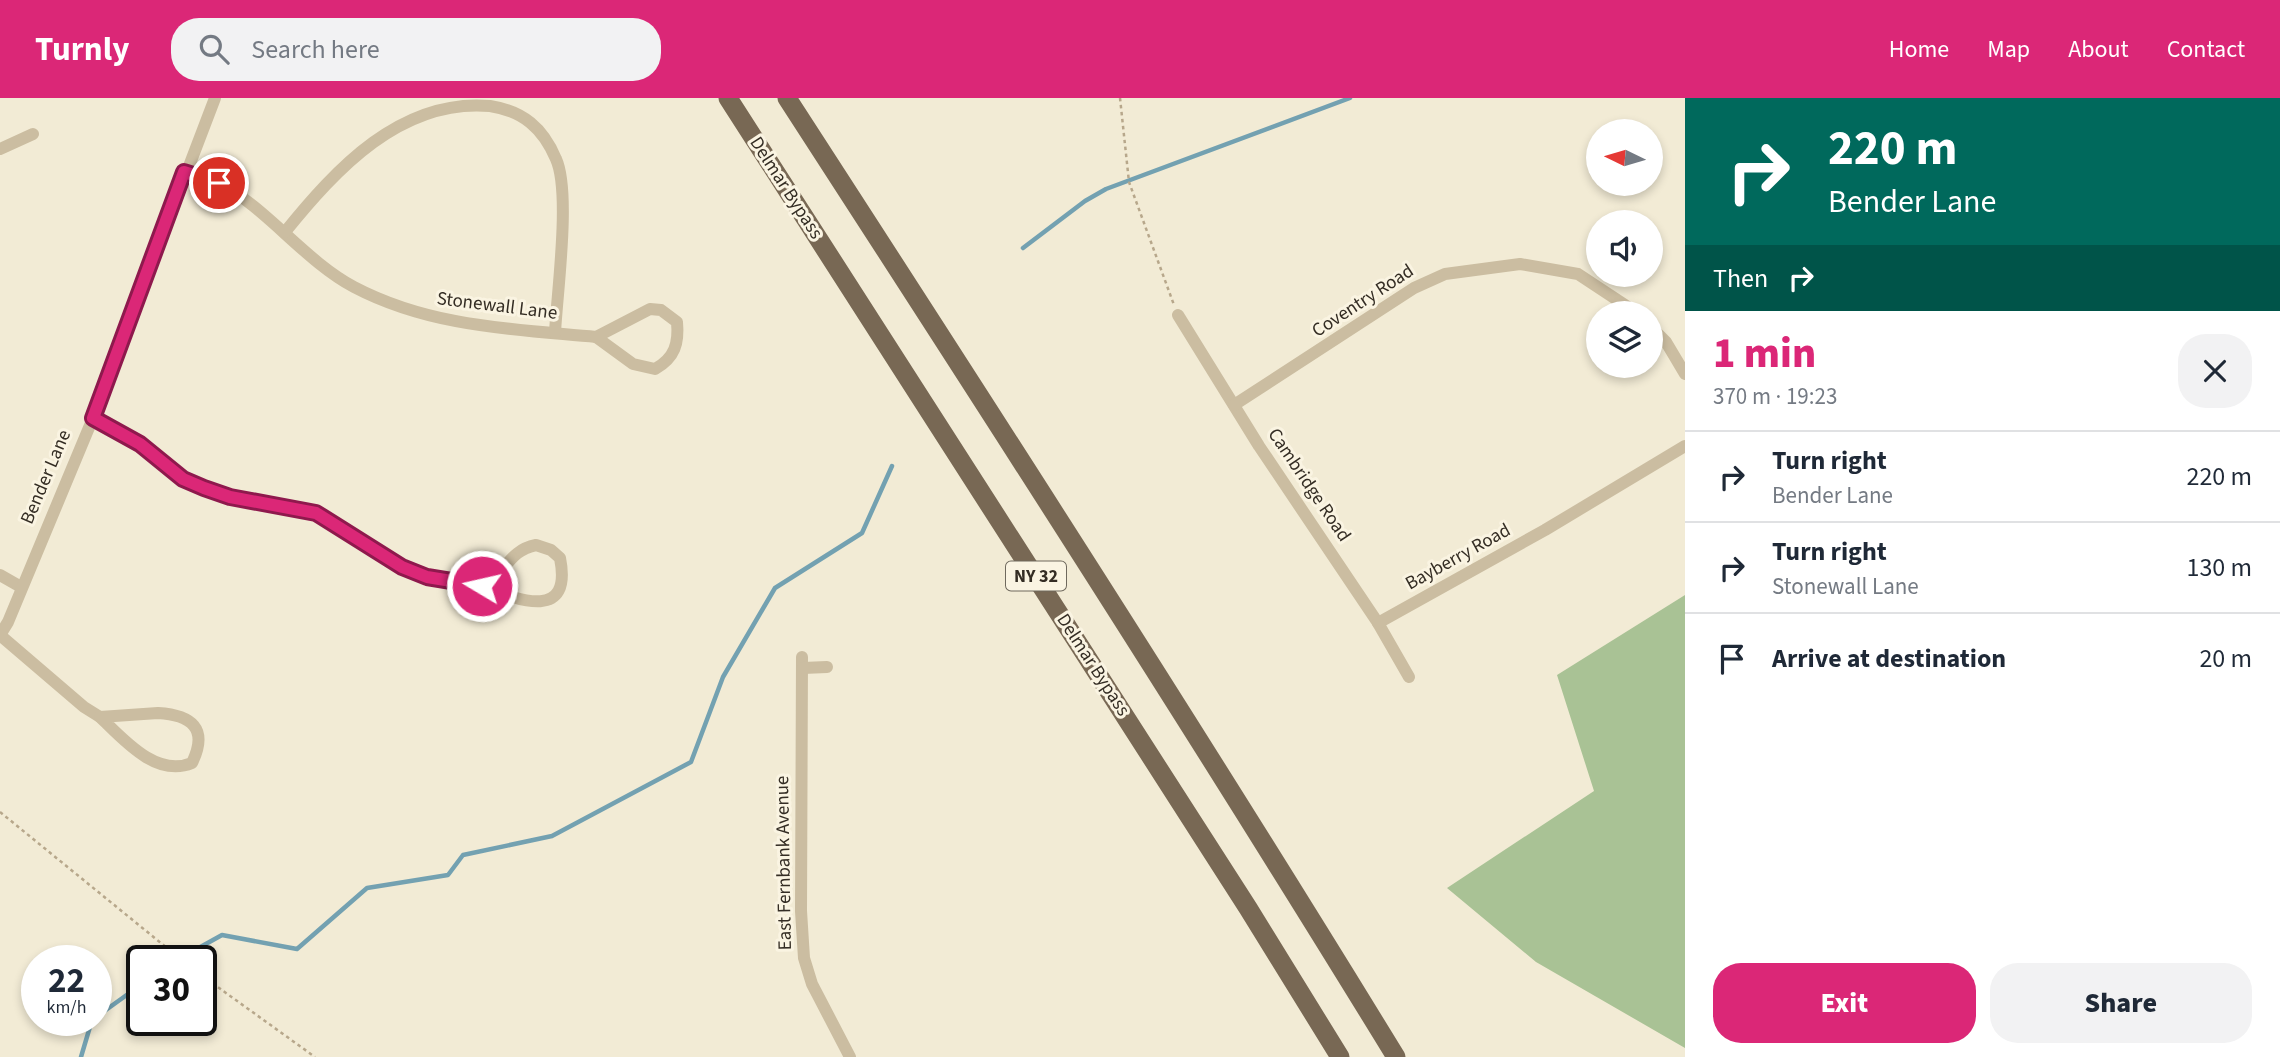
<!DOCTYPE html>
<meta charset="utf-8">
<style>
:root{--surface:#fff;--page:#f2f2f3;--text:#1f2937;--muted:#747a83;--line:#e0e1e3;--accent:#db2777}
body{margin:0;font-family:"Source Sans 3",sans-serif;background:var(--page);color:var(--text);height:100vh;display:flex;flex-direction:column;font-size:26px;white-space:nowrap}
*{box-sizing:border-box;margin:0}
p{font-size:23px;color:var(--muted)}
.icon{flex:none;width:38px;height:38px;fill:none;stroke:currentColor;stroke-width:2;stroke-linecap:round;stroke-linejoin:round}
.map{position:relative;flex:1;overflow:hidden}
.sheet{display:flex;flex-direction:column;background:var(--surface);width:595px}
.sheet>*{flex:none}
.top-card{background:#00695c;color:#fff;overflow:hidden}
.needle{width:46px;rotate:275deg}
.fabs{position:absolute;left:1586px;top:21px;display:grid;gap:14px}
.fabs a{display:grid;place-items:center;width:77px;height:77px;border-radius:50%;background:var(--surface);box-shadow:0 4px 10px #0003;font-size:35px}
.speed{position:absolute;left:21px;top:847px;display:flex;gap:14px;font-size:35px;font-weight:700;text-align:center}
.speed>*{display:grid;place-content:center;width:91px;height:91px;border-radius:50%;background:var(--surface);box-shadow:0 4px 10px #0003;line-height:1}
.speed small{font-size:18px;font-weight:400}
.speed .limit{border:4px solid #111;border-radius:10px;background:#fff;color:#111}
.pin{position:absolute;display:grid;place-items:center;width:60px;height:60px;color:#fff;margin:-30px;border:4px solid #fff;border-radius:50%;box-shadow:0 2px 7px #0007}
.me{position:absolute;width:77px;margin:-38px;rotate:279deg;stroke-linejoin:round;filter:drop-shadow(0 0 5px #0008)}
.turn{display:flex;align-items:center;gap:24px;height:147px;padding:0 28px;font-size:32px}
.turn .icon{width:91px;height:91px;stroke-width:2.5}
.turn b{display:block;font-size:49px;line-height:60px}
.then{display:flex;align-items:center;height:66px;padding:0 28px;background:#0003;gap:14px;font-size:26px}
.round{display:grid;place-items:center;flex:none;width:74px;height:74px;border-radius:28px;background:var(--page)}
.headline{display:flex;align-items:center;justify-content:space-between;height:119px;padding:0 28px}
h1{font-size:42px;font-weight:800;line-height:52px;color:var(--accent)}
.primary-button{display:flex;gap:14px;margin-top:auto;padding:14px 28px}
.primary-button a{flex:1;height:80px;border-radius:28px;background:var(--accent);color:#fff;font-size:28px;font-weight:800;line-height:80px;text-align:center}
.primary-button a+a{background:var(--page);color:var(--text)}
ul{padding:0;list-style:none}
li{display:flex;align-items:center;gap:21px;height:91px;padding:0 28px;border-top:2px solid var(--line)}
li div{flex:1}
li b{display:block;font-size:26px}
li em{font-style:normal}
header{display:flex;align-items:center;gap:42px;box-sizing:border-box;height:98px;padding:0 35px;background:var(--accent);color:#fff}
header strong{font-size:33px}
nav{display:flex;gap:38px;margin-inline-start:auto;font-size:24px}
.search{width:490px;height:63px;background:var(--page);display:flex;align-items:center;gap:18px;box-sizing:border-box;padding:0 24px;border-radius:28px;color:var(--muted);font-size:26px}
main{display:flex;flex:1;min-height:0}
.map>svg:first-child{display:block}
.green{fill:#a9c295}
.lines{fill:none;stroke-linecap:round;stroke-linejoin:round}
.stream{stroke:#73a1b1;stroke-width:4.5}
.path{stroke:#b7a78b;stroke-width:2.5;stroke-dasharray:3.5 3.5;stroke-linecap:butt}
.minor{stroke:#cbbda1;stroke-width:12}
.primary{stroke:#786854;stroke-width:19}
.route-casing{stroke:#8e194d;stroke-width:18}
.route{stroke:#db2777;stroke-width:12}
.labels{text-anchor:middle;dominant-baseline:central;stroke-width:6;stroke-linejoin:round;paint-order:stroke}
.shield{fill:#faf4e2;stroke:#6f695d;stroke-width:2}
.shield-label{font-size:18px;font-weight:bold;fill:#342d24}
.street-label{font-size:19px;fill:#342d24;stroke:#faf4e2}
</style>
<header>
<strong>Turnly</strong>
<div class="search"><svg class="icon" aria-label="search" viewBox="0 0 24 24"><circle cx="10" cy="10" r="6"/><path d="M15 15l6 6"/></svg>Search here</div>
<nav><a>Home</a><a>Map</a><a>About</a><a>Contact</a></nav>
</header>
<main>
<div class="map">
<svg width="1685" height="959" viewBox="0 0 1685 959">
<rect width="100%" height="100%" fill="#f2ebd5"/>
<!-- green -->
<polygon class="green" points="1685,497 1685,950 1536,864 1447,790 1594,693 1557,577"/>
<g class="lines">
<!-- stream -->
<g class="stream">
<polyline points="1023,150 1085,103 1106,91 1350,0"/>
<polyline points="195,852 222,837 297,851 367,790 448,777 463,757 552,738 691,664 723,579 775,490 862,435 892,368"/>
<polyline points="96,919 142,886"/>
<polyline points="81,959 92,922"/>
</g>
<!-- path -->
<g class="path">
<polyline points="1120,0 1129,84 1174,207"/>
<polyline points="0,714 183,863"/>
<polyline points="201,877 315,959"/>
</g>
<!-- minor -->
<g class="minor">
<polyline points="0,51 33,36"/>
<path d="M184,74C195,78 209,80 219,85C267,110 305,163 354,189C430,229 512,231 596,239"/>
<path d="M285,134C336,71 401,0 490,8C523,13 543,30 556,61C571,94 557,195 555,235"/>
<path d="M650,211L661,212L677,224C679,245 675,260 655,271L633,266L596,239Z"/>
<polyline points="1178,217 1259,348 1378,525 1409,579"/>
<polyline points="1650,228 1666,244 1685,276"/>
<polyline points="1234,307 1414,190 1445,176 1520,166 1578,176 1637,215"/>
<polyline points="93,320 140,346 183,381 204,390 230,399 316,415 402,469 427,479 482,488"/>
<path d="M536,447L551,452L560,460C573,525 516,501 482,488C507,476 507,453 536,447Z"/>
<polyline points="0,477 21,489"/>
<polyline points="1378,525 1545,432 1685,348"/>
<polyline points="0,537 8,524 93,320 215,0"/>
<polyline points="0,537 84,609 100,619"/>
<polyline points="802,559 801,813 804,860 812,886 850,959"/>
<polyline points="803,570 827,569"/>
<path d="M158,615C191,617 209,630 192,665C156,680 123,641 100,619Z"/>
</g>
<!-- primary -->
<g class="primary">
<polyline points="728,0 1248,810 1340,959"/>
<path d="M787,0C993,318 1198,636 1396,959"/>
</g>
</g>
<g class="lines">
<defs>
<polyline id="route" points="219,85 184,74 93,320 140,346 183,381 204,390 230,399 316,415 402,469 427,479 482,488"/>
</defs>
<!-- route casing -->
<use href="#route" class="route-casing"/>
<!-- route -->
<use href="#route" class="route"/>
</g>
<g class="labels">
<!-- shield labels -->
<rect class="shield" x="1006" y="463.5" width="60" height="29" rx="5"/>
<g class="shield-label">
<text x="1036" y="478">NY 32</text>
</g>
<!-- street labels -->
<g class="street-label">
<text transform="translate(786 90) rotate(57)">Delmar Bypass</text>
<text transform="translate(1363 203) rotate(-33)">Coventry Road</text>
<text transform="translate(497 208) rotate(7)">Stonewall Lane</text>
<text transform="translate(46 379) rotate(-67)">Bender Lane</text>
<text transform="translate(1309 387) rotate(56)">Cambridge Road</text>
<text transform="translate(1458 459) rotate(-29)">Bayberry Road</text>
<text transform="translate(1093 567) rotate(57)">Delmar Bypass</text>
<text transform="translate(784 765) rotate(-91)">East Fernbank Avenue</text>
</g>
</g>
</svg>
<div class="fabs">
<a><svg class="needle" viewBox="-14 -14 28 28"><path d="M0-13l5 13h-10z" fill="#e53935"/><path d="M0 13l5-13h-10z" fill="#747a83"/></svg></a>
<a><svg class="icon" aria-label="sound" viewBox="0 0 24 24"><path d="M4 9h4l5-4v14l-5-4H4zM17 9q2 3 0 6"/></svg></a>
<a><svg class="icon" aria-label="layers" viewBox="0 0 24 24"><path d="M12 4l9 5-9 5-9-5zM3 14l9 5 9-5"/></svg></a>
</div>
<div class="speed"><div>22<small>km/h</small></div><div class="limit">30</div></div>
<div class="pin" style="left:219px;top:85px;background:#d93025"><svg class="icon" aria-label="arrive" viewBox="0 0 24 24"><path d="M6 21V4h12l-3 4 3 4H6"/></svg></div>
<svg class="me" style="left:482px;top:488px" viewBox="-20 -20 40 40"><circle r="17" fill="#db2777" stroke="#fff" stroke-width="3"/><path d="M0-11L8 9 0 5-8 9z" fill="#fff"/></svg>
</div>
<section class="sheet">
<div class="top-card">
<div class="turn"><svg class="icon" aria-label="right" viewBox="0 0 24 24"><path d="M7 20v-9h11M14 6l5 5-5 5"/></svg><div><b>220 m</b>Bender Lane</div></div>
<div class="then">Then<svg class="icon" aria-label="right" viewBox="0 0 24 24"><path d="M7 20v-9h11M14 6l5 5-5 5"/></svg></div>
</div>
<div class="headline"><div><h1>1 min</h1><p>370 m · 19:23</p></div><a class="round"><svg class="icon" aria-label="close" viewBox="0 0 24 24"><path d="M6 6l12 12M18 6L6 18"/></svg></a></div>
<ul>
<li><svg class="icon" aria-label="right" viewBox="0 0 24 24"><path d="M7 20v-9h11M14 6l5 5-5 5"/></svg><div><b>Turn right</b><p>Bender Lane</p></div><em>220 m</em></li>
<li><svg class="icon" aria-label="right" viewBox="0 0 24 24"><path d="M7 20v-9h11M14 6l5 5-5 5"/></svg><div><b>Turn right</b><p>Stonewall Lane</p></div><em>130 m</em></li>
<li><svg class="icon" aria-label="arrive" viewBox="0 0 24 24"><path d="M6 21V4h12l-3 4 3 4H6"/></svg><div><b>Arrive at destination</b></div><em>20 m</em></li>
</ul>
<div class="primary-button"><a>Exit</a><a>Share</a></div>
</section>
</main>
